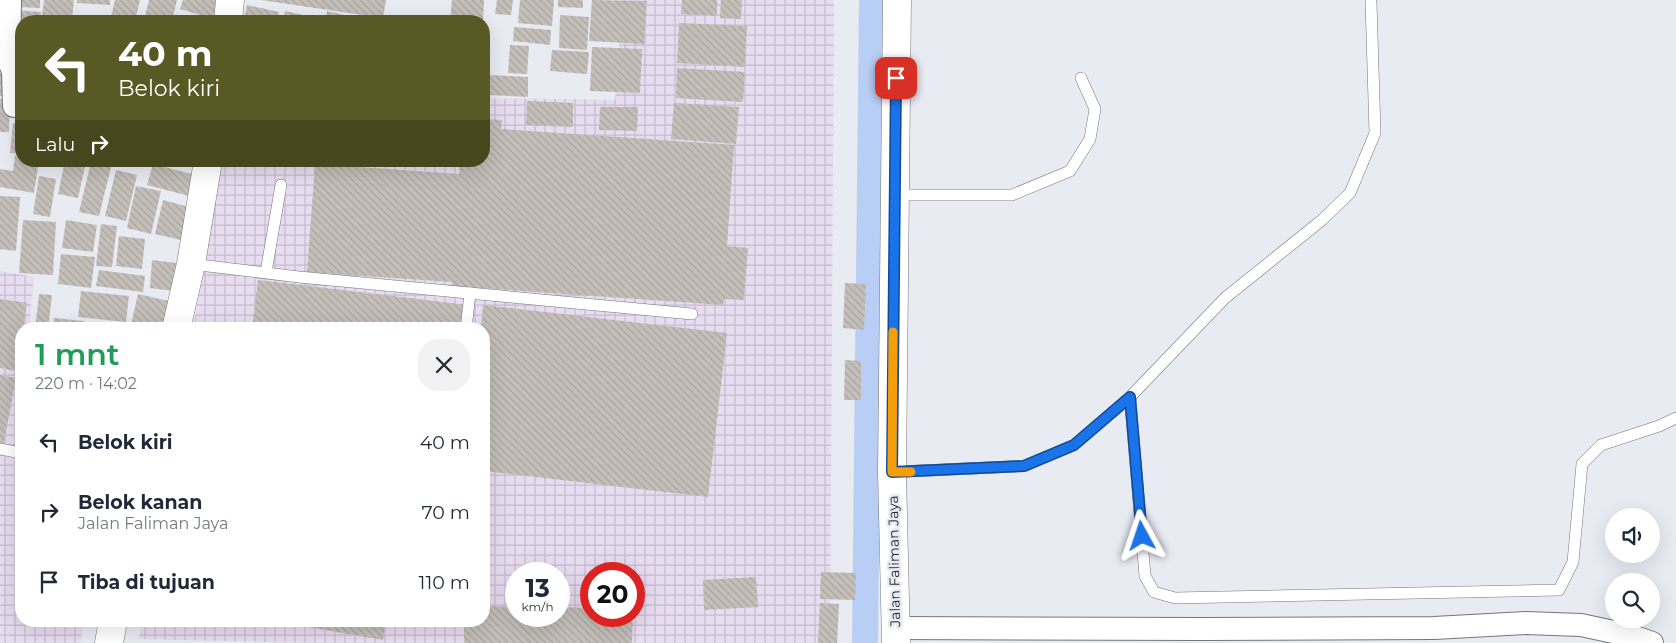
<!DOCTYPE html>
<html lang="id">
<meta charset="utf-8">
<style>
:root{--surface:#fff;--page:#f2f2f3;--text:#1f2937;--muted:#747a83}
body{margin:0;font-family:Montserrat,sans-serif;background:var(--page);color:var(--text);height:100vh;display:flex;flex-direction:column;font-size:19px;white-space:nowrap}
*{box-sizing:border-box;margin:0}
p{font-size:16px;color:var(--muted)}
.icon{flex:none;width:28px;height:28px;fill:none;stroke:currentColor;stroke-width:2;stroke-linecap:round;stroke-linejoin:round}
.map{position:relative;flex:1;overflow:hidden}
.panel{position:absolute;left:15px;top:322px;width:475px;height:305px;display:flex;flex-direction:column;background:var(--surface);border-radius:20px;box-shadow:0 5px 20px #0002}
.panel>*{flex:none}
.banner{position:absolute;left:15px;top:15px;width:475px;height:152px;border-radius:20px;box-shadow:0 5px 20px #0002;background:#595925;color:#fff;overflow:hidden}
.buttons{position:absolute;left:1605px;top:508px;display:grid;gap:10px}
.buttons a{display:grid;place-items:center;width:55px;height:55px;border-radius:50%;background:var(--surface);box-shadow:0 5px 20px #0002;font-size:25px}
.speed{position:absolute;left:505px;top:562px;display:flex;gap:10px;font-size:25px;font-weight:700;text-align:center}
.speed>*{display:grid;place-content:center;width:65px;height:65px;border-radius:50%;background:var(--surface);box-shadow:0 5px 20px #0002;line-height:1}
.speed small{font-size:12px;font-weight:400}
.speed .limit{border:8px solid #d22;background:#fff;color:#111}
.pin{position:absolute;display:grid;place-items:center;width:42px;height:42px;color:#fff;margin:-21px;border-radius:10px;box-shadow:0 2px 8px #0006}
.me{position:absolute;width:55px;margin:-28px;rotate:355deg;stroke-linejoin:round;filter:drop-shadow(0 0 4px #0008)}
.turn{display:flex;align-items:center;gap:18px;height:105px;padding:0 20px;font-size:22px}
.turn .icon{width:65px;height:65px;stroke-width:2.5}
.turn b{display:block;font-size:35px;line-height:42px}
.then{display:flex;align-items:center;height:48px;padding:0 20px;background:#0003;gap:10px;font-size:19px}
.round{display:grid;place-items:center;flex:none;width:52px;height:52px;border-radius:20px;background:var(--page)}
.headline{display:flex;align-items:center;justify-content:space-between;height:85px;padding:0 20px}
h1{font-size:30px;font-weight:600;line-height:38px;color:#1e9e55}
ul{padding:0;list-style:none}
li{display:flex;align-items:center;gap:15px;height:70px;padding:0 20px}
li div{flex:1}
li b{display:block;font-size:19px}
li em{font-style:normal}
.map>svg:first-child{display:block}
.industrial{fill:url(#industrial-grid);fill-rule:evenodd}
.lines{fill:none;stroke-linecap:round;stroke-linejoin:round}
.canal{stroke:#b9cef5;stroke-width:26}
.building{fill:url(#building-back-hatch)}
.service-casing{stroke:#73767c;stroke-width:12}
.minor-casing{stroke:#73767c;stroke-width:24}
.tertiary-casing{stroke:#73767c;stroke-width:29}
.service{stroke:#fff;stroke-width:11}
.minor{stroke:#fff;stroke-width:22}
.tertiary{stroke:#fff;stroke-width:28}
.route-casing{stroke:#114b97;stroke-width:12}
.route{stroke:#1a73e8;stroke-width:9}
.slow{stroke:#f59e0b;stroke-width:9}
.labels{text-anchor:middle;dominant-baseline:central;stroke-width:5;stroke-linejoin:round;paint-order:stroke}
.street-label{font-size:14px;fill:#292a2d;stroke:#e8ebf2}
</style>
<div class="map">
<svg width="1676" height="643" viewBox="0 0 1676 643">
<defs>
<pattern id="industrial-grid" width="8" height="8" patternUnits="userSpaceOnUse" patternTransform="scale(1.25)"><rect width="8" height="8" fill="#e8dcf0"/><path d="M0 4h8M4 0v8" fill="none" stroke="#c7bdce"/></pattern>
<pattern id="building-back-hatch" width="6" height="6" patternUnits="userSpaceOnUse" patternTransform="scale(1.25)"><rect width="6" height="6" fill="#c5bfba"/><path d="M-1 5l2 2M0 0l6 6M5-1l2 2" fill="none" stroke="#a9a4a0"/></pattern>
</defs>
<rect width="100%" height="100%" fill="#e8ebf2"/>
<!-- industrial -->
<g class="industrial">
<path d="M623,0H834L830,643H313L139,639L142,621H484V329H193L222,161H484V98L615,100ZM516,574H559V616H516ZM591,574H634V616H591Z"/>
<polygon points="0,271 34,277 29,329 21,329 21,621 84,621 80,643 0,643"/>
</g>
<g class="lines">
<!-- canal -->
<polyline class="canal" points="865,643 872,0"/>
</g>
<!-- building -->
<g class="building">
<polygon points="17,0 40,0 40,8 17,7"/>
<polygon points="44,0 74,0 72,20 42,18"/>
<polygon points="77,0 110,0 110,5 77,3"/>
<polygon points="115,0 140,0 135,21 110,21"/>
<polygon points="149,0 177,0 172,21 144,21"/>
<polygon points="183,0 226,0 220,21 180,9"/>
<polygon points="261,0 386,0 383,18"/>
<polygon points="452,0 484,0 483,21 450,21"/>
<polygon points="497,0 513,0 511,15 495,14"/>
<polygon points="520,0 554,0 552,26 518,23"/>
<polygon points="558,0 583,0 583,8 558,7"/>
<polygon points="592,0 647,1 644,44 589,41"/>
<polygon points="682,0 717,0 717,16 681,14"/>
<polygon points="721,0 742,0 741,19 720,18"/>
<polygon points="247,5 279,12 277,21 244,21"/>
<polygon points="15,10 41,12 40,21 21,21 21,61 10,60"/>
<polygon points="285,11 308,16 307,21 283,21"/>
<polygon points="327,11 363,19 362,21 325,21"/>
<polygon points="560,15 589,17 587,50 559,48"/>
<polygon points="185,18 196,21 183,21"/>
<polygon points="679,23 747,26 745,67 677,63"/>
<polygon points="514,27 551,30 550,45 513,41"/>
<polygon points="510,45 529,46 527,74 508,73"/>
<polygon points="592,47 642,49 640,93 590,91"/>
<polygon points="552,50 589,52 587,74 550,71"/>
<polygon points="677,68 745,72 743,102 676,98"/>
<polygon points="0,73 11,73 12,96 0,96"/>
<polygon points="488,75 528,77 528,97 487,95"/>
<polygon points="0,99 10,99 9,132 0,132"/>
<polygon points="527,101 573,103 573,127 526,125"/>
<polygon points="674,103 739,107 736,144 671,139"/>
<polygon points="600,107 638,107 637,131 599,130"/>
<polygon points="484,119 502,120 501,129 734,145 727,246 748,248 744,300 724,299 723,305 451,286 452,282 307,272 315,164 459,174 460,161 484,161"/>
<polygon points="13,123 21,124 21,154 10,153"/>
<polygon points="15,155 21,155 21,161 39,161 34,193 0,187 0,169 13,171"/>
<polygon points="65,161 86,162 78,198 58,194"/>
<polygon points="179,161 194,161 192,166"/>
<polygon points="91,162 111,167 99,216 79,212"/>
<polygon points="153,164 199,176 193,197 147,185"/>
<polygon points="116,170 137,175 126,221 105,216"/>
<polygon points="39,176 56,179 50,217 33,214"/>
<polygon points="136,186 161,191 151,234 127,228"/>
<polygon points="0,196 20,197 16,251 0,249"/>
<polygon points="163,200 189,207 181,240 155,234"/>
<polygon points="23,220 56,222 53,275 19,273"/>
<polygon points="66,220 97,225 93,252 62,248"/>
<polygon points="101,224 117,226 112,267 96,266"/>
<polygon points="119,236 145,239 142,269 116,266"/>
<polygon points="61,254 95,257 91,288 58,284"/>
<polygon points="152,260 176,263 174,291 150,288"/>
<polygon points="99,270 145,276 143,292 96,286"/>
<polygon points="258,280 468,305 465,329 252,329"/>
<polygon points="845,283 866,284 864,330 843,328"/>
<polygon points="81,291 129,296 126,322 78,317"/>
<polygon points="39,294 52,295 48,329 35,329"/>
<polygon points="138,294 173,302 167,329 150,329 131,325"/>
<polygon points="0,299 27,303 23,329 21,329 21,339 16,371 0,368"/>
<polygon points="483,305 727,333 708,497 484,471 484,329 481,329"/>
<polygon points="54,318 84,321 84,329 53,329"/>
<polygon points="90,324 120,328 120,329 89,329"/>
<polygon points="845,360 861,361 861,400 844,400"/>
<polygon points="0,375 16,378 3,448 0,447"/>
<polygon points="821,572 856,573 855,600 820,599"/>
<polygon points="756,577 758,607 704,610 703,580"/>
<polygon points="820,603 839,604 837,643 818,643"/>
<polygon points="484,606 516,607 516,616 559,616 559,607 591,608 591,616 633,616 632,643 464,643 464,621 484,621"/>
<polygon points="273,621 386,621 383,640"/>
</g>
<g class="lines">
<defs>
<g id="service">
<polyline points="894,195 1012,195 1070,171 1090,139 1095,109 1081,78"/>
<polyline points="191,264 299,277 692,314"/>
<polyline points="266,272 281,185"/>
<polyline points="466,329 470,293"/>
<polyline points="1130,397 1145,576 1154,592 1175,598 1559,590 1573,562 1582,464 1601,445 1659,426 1676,418"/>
<polyline points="0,449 21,453"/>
<polyline points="892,472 1024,466 1074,445 1130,397 1225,298 1322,220 1350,193 1375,133 1371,2"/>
</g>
<g id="minor">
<polyline points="10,0 9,62 13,71 14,106"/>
<polyline points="895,628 1203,629 1434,628 1526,623 1581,625 1632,636 1652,643"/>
</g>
<g id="tertiary">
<polyline points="228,21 230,0"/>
<polyline points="176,329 191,264 208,161"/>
<polyline points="109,643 113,621"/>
<polyline points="896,643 892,472 897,0"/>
</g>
</defs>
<!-- service casing -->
<use href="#service" class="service-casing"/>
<!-- minor casing -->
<use href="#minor" class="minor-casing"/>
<!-- tertiary casing -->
<use href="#tertiary" class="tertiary-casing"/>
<!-- service -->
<use href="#service" class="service"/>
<!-- minor -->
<use href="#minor" class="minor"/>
<!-- tertiary -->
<use href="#tertiary" class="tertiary"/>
</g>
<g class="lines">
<defs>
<polyline id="route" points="896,78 892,472 1024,466 1074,445 1130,397 1142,536"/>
</defs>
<!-- route casing -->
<use href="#route" class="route-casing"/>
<!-- route -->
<use href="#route" class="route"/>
<!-- slow -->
<polyline class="slow" points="893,332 892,472 911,472"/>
</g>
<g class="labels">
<!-- street labels -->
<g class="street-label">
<text transform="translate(894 561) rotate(-91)">Jalan Faliman Jaya</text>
</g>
</g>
</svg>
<div class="buttons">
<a><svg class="icon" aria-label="sound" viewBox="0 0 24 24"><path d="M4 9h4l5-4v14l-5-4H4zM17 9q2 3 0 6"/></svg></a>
<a><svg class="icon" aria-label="search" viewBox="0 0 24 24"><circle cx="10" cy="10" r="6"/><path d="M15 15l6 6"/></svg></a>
</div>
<div class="speed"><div>13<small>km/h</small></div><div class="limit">20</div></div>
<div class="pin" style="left:896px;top:78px;background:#d93025"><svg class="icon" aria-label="arrive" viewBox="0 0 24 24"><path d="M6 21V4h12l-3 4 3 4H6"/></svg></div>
<svg class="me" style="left:1142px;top:536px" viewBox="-20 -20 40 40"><path d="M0-17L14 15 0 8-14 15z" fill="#1a73e8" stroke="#fff" stroke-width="4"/></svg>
<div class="banner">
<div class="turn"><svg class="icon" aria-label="left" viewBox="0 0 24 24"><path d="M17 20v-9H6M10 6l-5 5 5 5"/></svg><div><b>40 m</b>Belok kiri</div></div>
<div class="then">Lalu<svg class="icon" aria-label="right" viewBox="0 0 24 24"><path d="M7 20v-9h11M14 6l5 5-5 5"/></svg></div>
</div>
<section class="panel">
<div class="headline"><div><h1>1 mnt</h1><p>220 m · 14:02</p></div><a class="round"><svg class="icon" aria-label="close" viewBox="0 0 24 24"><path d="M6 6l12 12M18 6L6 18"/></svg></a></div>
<ul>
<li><svg class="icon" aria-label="left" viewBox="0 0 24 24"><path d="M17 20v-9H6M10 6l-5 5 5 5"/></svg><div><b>Belok kiri</b></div><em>40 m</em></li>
<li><svg class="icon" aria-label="right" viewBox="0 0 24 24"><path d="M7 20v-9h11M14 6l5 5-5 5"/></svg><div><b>Belok kanan</b><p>Jalan Faliman Jaya</p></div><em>70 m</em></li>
<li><svg class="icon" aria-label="arrive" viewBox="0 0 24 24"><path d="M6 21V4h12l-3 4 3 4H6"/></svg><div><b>Tiba di tujuan</b></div><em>110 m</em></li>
</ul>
</section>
</div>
